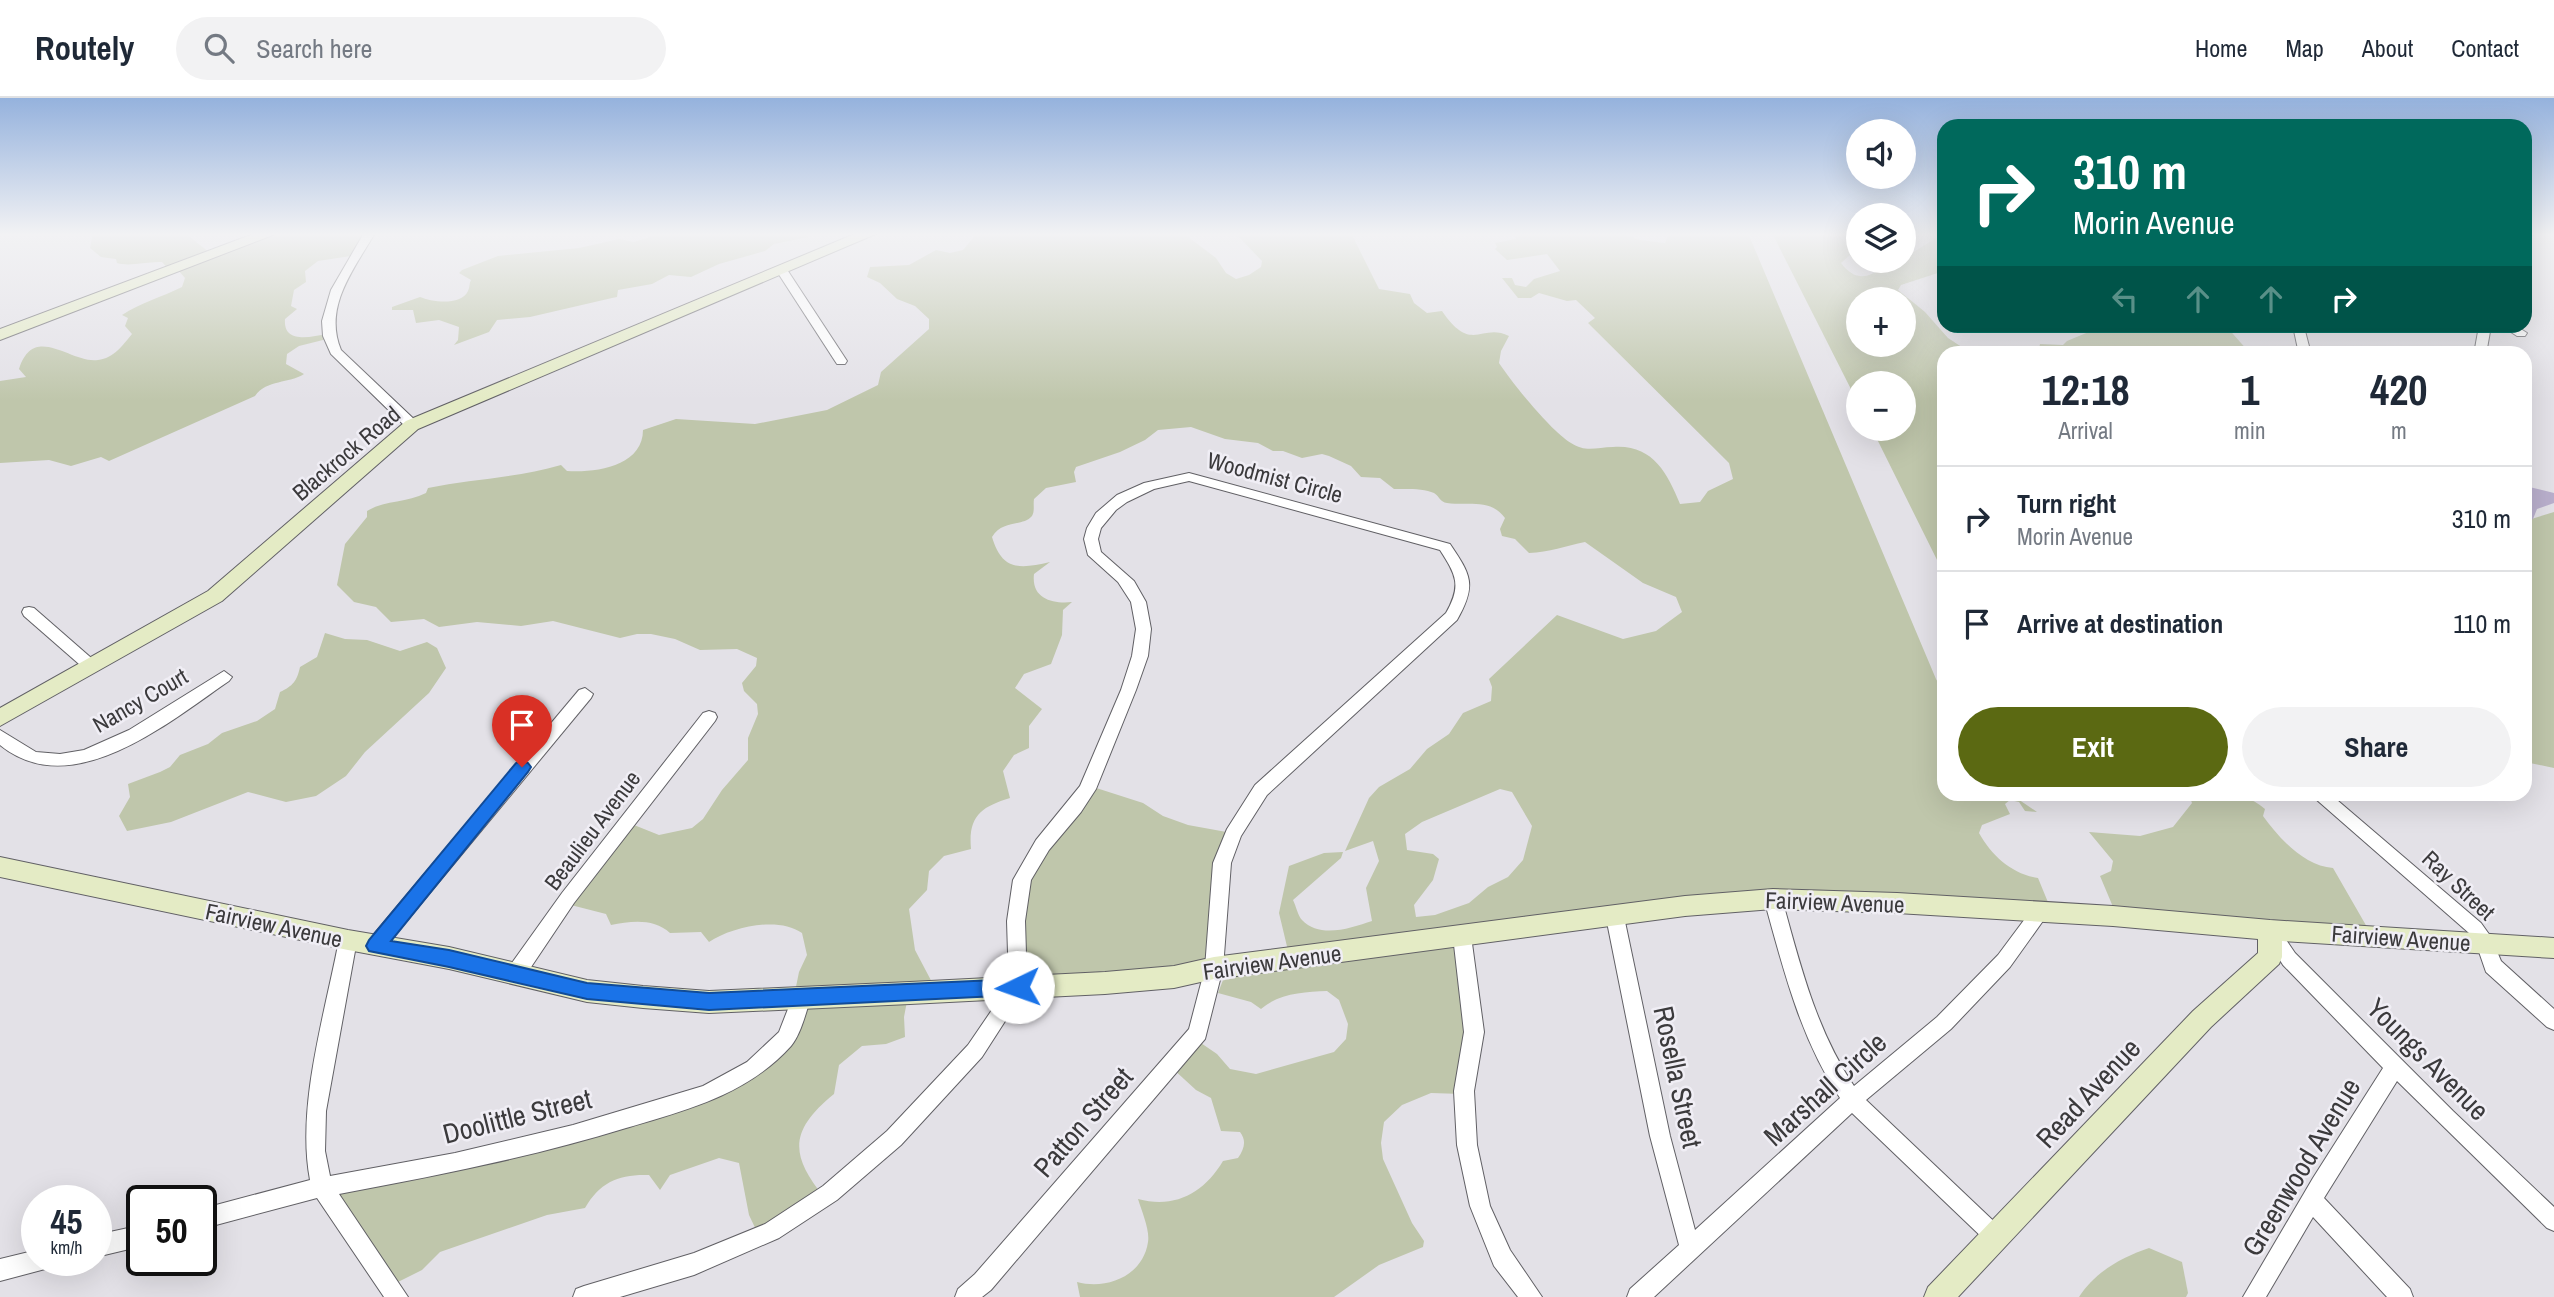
<!DOCTYPE html>
<meta charset="utf-8">
<style>
:root{--surface:#fff;--page:#f2f2f3;--text:#1f2937;--muted:#747a83;--line:#e0e1e3;--accent:#5b6912}
body{margin:0;font-family:"Archivo Narrow",sans-serif;background:var(--page);color:var(--text);height:100vh;display:flex;flex-direction:column;font-size:26px;white-space:nowrap}
*{box-sizing:border-box;margin:0}
p{font-size:23px;color:var(--muted)}
.icon{flex:none;width:38px;height:38px;fill:none;stroke:currentColor;stroke-width:2;stroke-linecap:round;stroke-linejoin:round}
.map{position:relative;flex:1;overflow:hidden}
.drawer{position:absolute;left:1937px;top:248px;width:595px;height:455px;display:flex;flex-direction:column;background:var(--surface);border-radius:21px;box-shadow:0 7px 28px #0002}
.drawer>*{flex:none}
.top-card{position:absolute;left:1937px;top:21px;width:595px;height:214px;border-radius:21px;box-shadow:0 7px 28px #0002;background:#00695c;color:#fff;overflow:hidden}
.fabs{position:absolute;left:1846px;top:21px;display:grid;gap:14px}
.fabs a{display:grid;place-items:center;width:70px;height:70px;border-radius:50%;background:var(--surface);box-shadow:0 7px 28px #0002;font-size:35px}
.speed{position:absolute;left:21px;top:1087px;display:flex;gap:14px;font-size:35px;font-weight:700;text-align:center}
.speed>*{display:grid;place-content:center;width:91px;height:91px;border-radius:50%;background:var(--surface);box-shadow:0 7px 28px #0002;line-height:1}
.speed small{font-size:18px;font-weight:400}
.speed .limit{border:4px solid #111;border-radius:10px;background:#fff;color:#111}
.pin{position:absolute;display:grid;place-items:center;width:60px;height:60px;color:#fff;margin:-72px -30px;border-radius:50% 50% 50% 0;rotate:-45deg;box-shadow:0 0 7px #0007}
.pin .icon{rotate:45deg}
.me{position:absolute;width:77px;margin:-38px;rotate:267deg;stroke-linejoin:round;filter:drop-shadow(0 0 5px #0008)}
.turn{display:flex;align-items:center;gap:24px;height:147px;padding:0 21px;font-size:32px}
.turn .icon{width:91px;height:91px;stroke-width:2.5}
.turn b{display:block;font-size:49px;line-height:60px}
.lanes{display:flex;align-items:center;height:66px;padding:0 21px;background:#0003;justify-content:center;gap:35px;direction:ltr}
.lanes .off{opacity:.35}
.eta{display:flex;justify-content:space-evenly;align-items:center;height:119px;text-align:center}
.eta b{font-size:42px;font-weight:700;line-height:49px}
.cta{display:flex;gap:14px;margin-top:auto;padding:14px 21px}
.cta a{flex:1;height:80px;border-radius:42px;background:var(--accent);color:#fff;font-size:28px;font-weight:700;line-height:80px;text-align:center}
.cta a+a{background:var(--page);color:var(--text)}
ul{padding:0;list-style:none}
li{display:flex;align-items:center;gap:21px;height:105px;padding:0 21px;border-top:2px solid var(--line)}
li div{flex:1}
li b{display:block;font-size:26px}
li em{font-style:normal}
header{display:flex;align-items:center;gap:42px;box-sizing:border-box;height:98px;padding:0 35px;background:var(--surface);border-bottom:2px solid var(--line)}
header strong{font-size:33px}
nav{display:flex;gap:38px;margin-inline-start:auto;font-size:24px}
.search{width:490px;height:63px;background:var(--page);display:flex;align-items:center;gap:18px;box-sizing:border-box;padding:0 24px;border-radius:38px;color:var(--muted);font-size:26px}
.map>svg:first-child{display:block}
.green{fill:#bfc6ab;fill-rule:evenodd}
.water{fill:#b9afcc}
.lines{fill:none;stroke-linecap:round;stroke-linejoin:round}
.street-casing{stroke:#616065;stroke-width:2}
.secondary-casing{stroke:#616065;stroke-width:2}
.street{fill:#fff;fill-rule:evenodd}
.secondary{fill:#e4ebc5;fill-rule:evenodd}
.route{fill:#1a73e8;stroke:#114b97;stroke-width:2}
.labels{text-anchor:middle;dominant-baseline:central;stroke-width:5;stroke-linejoin:round;paint-order:stroke}
.street-label{font-size:23px;fill:#3b3a3c;stroke:#f0eef5}
.near-street-label{font-size:28px;fill:#3b3a3c;stroke:#f0eef5}
</style>
<header>
<strong>Routely</strong>
<div class="search"><svg class="icon" aria-label="search" viewBox="0 0 24 24"><circle cx="10" cy="10" r="6"/><path d="M15 15l6 6"/></svg>Search here</div>
<nav><a>Home</a><a>Map</a><a>About</a><a>Contact</a></nav>
</header>
<div class="map">
<svg width="2554" height="1199" viewBox="0 0 2554 1199">
<rect width="100%" height="100%" fill="#e3e1e7"/>
<!-- green -->
<g class="green">
<path d="M93,135H186C194,143 204,149 213,158L272,135H370L357,157L318,163L305,173L306,184L294,192L291,208L297,211L285,221C283,246 310,239 327,236V241L299,248L287,256L286,266L304,276C289,286 267,281 255,298L109,363L101,359L71,368L49,362L0,365V283L26,279L19,271C34,224 71,266 98,262C114,260 122,248 132,236L125,228L128,220L122,217C140,205 162,199 182,189L185,180L178,172L170,173L162,164C147,163 130,169 117,165L116,161L101,159L90,150Z"/>
<path d="M663,135H807L808,139L774,146L765,153L719,166L691,179L669,177L652,186L618,192L617,199L612,200L530,219L497,222L489,234L454,247L458,242L459,229L439,222L416,225L413,212H392V209L420,199C432,204 461,208 468,193C470,189 469,185 471,182L459,175L462,172L498,158L579,150L619,141L634,144Z"/>
<path d="M972,135H1183L1216,160L1226,175L1236,181L1249,177L1261,169L1262,163L1235,135H1351L1379,191L1410,196L1414,205L1427,215L1442,213C1472,257 1481,224 1509,238L1501,253L1499,265C1513,286 1551,333 1571,345C1586,355 1597,349 1613,349C1652,346 1667,374 1680,406L1700,404L1708,393L1733,381L1729,365L1588,225L1595,220L1576,202L1567,203L1539,195L1531,200H1518L1502,180H1512L1515,187L1526,189L1534,181L1560,173L1547,156L1507,162L1495,151L1497,149L1495,145L1516,141L1515,135H1621L1639,142L1665,145L1669,135H1748L1936,581L1944,595V696L2012,697L2037,714L2025,713L2019,704L2010,702L2005,706L2010,716L1982,727L1979,735C1992,758 2012,776 2038,780L2052,814L1759,802L1467,838L1476,935L1462,996L1431,995L1402,1007L1384,1024L1381,1045L1383,1061L1412,1125L1424,1143L1423,1149L1379,1167L1334,1199H1080L1077,1184C1107,1192 1143,1178 1148,1144C1150,1132 1142,1114 1138,1101C1175,1111 1204,1095 1223,1063L1238,1060C1244,1051 1247,1043 1240,1034L1221,1033L1211,1000L1196,992L1172,970L1195,941L1217,956L1230,971L1256,976L1334,954L1346,941L1348,926L1339,902L1327,893C1304,894 1279,895 1261,911L1251,904L1218,895L1225,877L1021,889L1020,821L1031,775L1090,688L1143,705L1163,718L1188,727L1232,735L1220,846L1227,871L1290,861L1279,815L1289,768L1324,755L1343,754L1341,760L1293,802C1296,808 1298,818 1302,822C1320,841 1351,830 1372,823L1366,790L1379,763L1373,743L1345,753L1369,700L1379,689L1410,671L1427,651L1449,636L1463,615L1491,603L1492,589L1489,581L1557,517L1623,541L1656,533L1682,514L1676,499L1643,485L1585,444C1566,448 1549,454 1529,455L1515,441L1502,438L1500,431L1505,420C1490,400 1469,408 1447,405C1440,404 1440,399 1434,395C1424,390 1405,391 1394,391L1380,380L1361,379L1351,368L1329,358L1322,356L1302,360L1283,353H1273L1258,345L1225,341L1191,329L1158,332L1145,342L1120,354L1076,369L1074,374L1076,384L1046,390L1034,401C1033,407 1035,413 1032,418C1023,429 1003,421 992,439C1002,473 1020,471 1050,464L1034,476C1031,501 1053,506 1072,504L1063,512L1062,537L1051,566L1024,576L1015,590L1042,611L1029,628V650L1014,657L1003,673L1010,700C981,709 968,718 971,751L944,758L929,773L927,792L909,811L915,852L935,890L908,898L904,919L905,939L886,946L862,948L839,967L834,996C790,1032 789,1056 824,1099L759,1138L749,1117L739,1065L719,1060L670,1077L660,1092L649,1077C619,1076 600,1084 585,1110L547,1117L440,1154L422,1172L392,1187L329,1089L696,1001L785,943L799,874L807,857L802,835C778,818 732,829 709,844L701,834L670,835C654,820 631,823 611,827L606,816L567,806L629,725L659,737L692,730L703,721L722,692L748,662V640L758,616L757,606L744,593L742,585L756,568L757,560L737,551L700,552L675,541L651,536H637L620,540L553,523L521,528L477,524L439,529L424,521L391,524L376,509L354,504L337,487L345,446L367,419V413C385,402 407,405 426,395L428,390C472,381 517,380 561,367L567,373C596,375 643,368 643,332L676,321L755,326L827,312L878,287L881,274L929,231V221L915,208L897,201L880,185L867,179L870,169L909,167L936,152L950,155L963,152L974,139ZM1500,691L1512,694L1532,728L1523,762L1508,779L1488,789L1469,805L1435,817L1416,819L1414,807L1433,782L1439,761L1433,756L1407,752L1405,736L1422,724Z"/>
<path d="M1772,135H1858V150L1841,165C1864,195 1879,165 1904,163V160L1944,135V173L1901,187L1898,192L1925,214L1948,240L1971,255L1944,256V476L1872,331H1904V285H1858V305ZM1858,201H1904V247H1858Z"/>
<polygon points="2103,228 2226,228 2248,253 2038,255 2040,246 2063,247 2067,243"/>
<polygon points="2554,414 2554,670 2525,664 2525,423"/>
<path d="M325,535L345,541L367,542L400,553L427,544L437,550L446,570L429,595L365,654L346,678L316,698L286,704L248,694L171,724L127,733L119,718L130,699L128,686L160,674L170,669L180,657L208,646L222,635L257,623L275,611L280,594C293,588 297,583 300,569L317,559Z"/>
<path d="M2189,697C2215,697 2245,692 2265,711L2263,718C2279,740 2304,768 2333,770L2371,836L2116,816L2100,778L2111,773L2113,763L2089,734L2140,738L2173,729L2192,705Z"/>
<path d="M2149,1150L2182,1164L2188,1195L2186,1199H2079C2095,1174 2122,1159 2149,1150Z"/>
</g>
<!-- water -->
<polygon class="water" points="2525,388 2554,395 2554,405 2537,411 2533,421 2525,424"/>
<g class="lines">
<defs>
<g id="street">
<path d="M364,135H375C354,171 323,209 341,252L417,324V330H407L331,256L323,238L322,223L331,192Z"/>
<polygon points="782,169 786,170 847,263 845,266 837,266 835,263 776,172"/>
<polygon points="2293,228 2304,229 2311,256 2299,256"/>
<polygon points="2479,228 2491,228 2486,256 2474,256"/>
<polygon points="2502,228 2516,228 2527,235 2525,238 2517,238"/>
<path d="M1189,375L1450,446C1471,477 1477,487 1457,522L1267,697L1241,738L1231,765L1223,870L1205,941L991,1192L982,1199H955L958,1191L975,1176L1189,931L1205,870L1213,765L1227,731L1255,687L1446,515C1462,487 1456,477 1440,452L1189,383L1154,391L1127,404L1116,412L1101,430L1098,441L1101,454L1134,483L1146,504L1151,531L1148,558L1136,592L1096,691L1081,714L1049,752L1031,782L1025,823L1027,889L982,959L901,1047L837,1102L779,1140L694,1177L620,1199H573L576,1191L584,1188L694,1155L765,1126L823,1088L887,1033L968,947L1009,887L1007,823L1013,782L1036,742L1080,688L1121,592L1132,558L1136,531L1131,504L1118,484L1088,457L1084,441L1087,430L1096,415L1117,397L1144,385Z"/>
<polygon points="29,509 34,510 97,565 100,569 97,573 87,573 24,518 22,514 24,510"/>
<path d="M224,573L232,579L229,583C169,624 72,706 0,647V632L36,654L60,656L84,652L129,632Z"/>
<polygon points="585,590 593,596 591,600 381,854 375,856 369,854 366,848 369,842 579,592"/>
<polygon points="709,613 715,615 717,619 715,623 574,805 523,881 516,883 509,881 507,875 509,869 562,795 703,615"/>
<polygon points="2310,696 2330,696 2481,825 2491,839 2501,863 2554,911 2554,932 2547,929 2486,874 2477,848 2469,835"/>
<path d="M1773,794L1779,796L1782,801C1800,866 1816,932 1854,988L1937,919L1998,857L2033,810L2039,807L2045,810L2048,815L2045,820L2010,869L1951,931L1866,1002L2002,1131L2006,1138L2002,1145L1995,1149L1988,1145L1852,1015L1654,1199H1627L1630,1191L1679,1147L1650,1038L1606,819L1609,814L1615,811L1621,814L1624,819L1670,1038L1695,1132L1840,1000C1800,940 1783,870 1764,801L1767,796Z"/>
<polygon points="2272,827 2278,830 2295,855 2453,1013 2554,1109 2554,1133 2547,1130 2397,983 2324,1100 2410,1191 2413,1199 2387,1199 2313,1119 2266,1199 2243,1199 2313,1080 2383,970 2283,867 2263,835 2266,830"/>
<polygon points="1462,830 1468,833 1471,838 1484,934 1474,993 1477,1047 1490,1108 1510,1152 1542,1199 1518,1199 1494,1168 1470,1108 1457,1047 1454,993 1464,934 1453,838 1456,833"/>
<path d="M348,834L354,836L357,842L326,1013L325,1053L330,1078L455,1055L573,1027L703,988L747,964L779,934L795,893L802,891L809,893L811,899C806,914 801,936 791,948C747,997 686,1012 626,1030C532,1059 436,1078 339,1096L408,1199H384L317,1100L201,1131V1111L310,1082C296,1008 325,916 339,842L342,836Z"/>
<polygon points="142,1127 142,1148 96,1159 96,1137"/>
<polygon points="37,1152 37,1162 52,1162 49,1170 0,1183 0,1161"/>
</g>
<g id="secondary">
<polygon points="256,135 278,135 0,242 0,231"/>
<polygon points="857,135 878,135 418,331 222,503 0,628 0,610 208,493 406,323"/>
<polygon points="2525,135 2537,135 2525,141"/>
<polygon points="0,759 348,832 449,849 587,882 643,888 709,893 910,884 1105,874 1174,868 1214,859 1685,798 1773,791 1897,795 2113,808 2270,822 2554,840 2554,860 2282,843 2282,859 2279,866 2211,929 1958,1199 1924,1199 1928,1189 2193,913 2258,855 2258,841 2113,828 1897,815 1773,811 1685,818 1214,881 1174,890 1105,896 910,906 709,915 643,910 587,904 449,871 348,852 0,779"/>
</g>
</defs>
<!-- street casing -->
<use href="#street" class="street-casing"/>
<!-- secondary casing -->
<use href="#secondary" class="secondary-casing"/>
<!-- street -->
<use href="#street" class="street"/>
<!-- secondary -->
<use href="#secondary" class="secondary"/>
</g>
<!-- sky -->
<linearGradient id="sky" x2="0" y2="1"><stop stop-color="#95b2dd"/><stop offset="0.45" stop-color="#f2f2f4"/><stop offset="1" stop-color="#f2f2f4" stop-opacity="0"/></linearGradient>
<rect width="2554" height="303" fill="url(#sky)"/>
<!-- route -->
<polygon class="route" points="522,663 528,665 531,669 528,674 391,843 449,852 587,885 709,895 1018,881 1024,883 1027,889 1024,895 1018,897 709,912 587,901 449,869 369,853 366,848 369,842 516,665"/>
<g class="labels">
<!-- street labels -->
<g class="street-label">
<text transform="translate(346 355) rotate(-40)">Blackrock Road</text>
<text transform="translate(1275 379) rotate(15)">Woodmist Circle</text>
<text transform="translate(140 602) rotate(-30)">Nancy Court</text>
<text transform="translate(592 732) rotate(-53)">Beaulieu Avenue</text>
<text transform="translate(2459 787) rotate(43)">Ray Street</text>
<text transform="translate(1835 804) rotate(2)">Fairview Avenue</text>
<text transform="translate(274 827) rotate(12)">Fairview Avenue</text>
<text transform="translate(2401 840) rotate(4)">Fairview Avenue</text>
<text transform="translate(1272 864) rotate(-8)">Fairview Avenue</text>
</g>
<!-- near-street labels -->
<g class="near-street-label">
<text transform="translate(2428 961) rotate(45)">Youngs Avenue</text>
<text transform="translate(1678 979) rotate(78)">Rosella Street</text>
<text transform="translate(1825 991) rotate(-42)">Marshall Circle</text>
<text transform="translate(2088 995) rotate(-47)">Read Avenue</text>
<text transform="translate(517 1018) rotate(-14)">Doolittle Street</text>
<text transform="translate(1083 1024) rotate(-49)">Patton Street</text>
<text transform="translate(2301 1069) rotate(-59)">Greenwood Avenue</text>
</g>
</g>
</svg>
<div class="fabs">
<a><svg class="icon" aria-label="sound" viewBox="0 0 24 24"><path d="M4 9h4l5-4v14l-5-4H4zM17 9q2 3 0 6"/></svg></a>
<a><svg class="icon" aria-label="layers" viewBox="0 0 24 24"><path d="M12 4l9 5-9 5-9-5zM3 14l9 5 9-5"/></svg></a>
<a>+</a>
<a>−</a>
</div>
<div class="speed"><div>45<small>km/h</small></div><div class="limit">50</div></div>
<div class="pin" style="left:522px;top:669px;background:#d93025"><svg class="icon" aria-label="arrive" viewBox="0 0 24 24"><path d="M6 21V4h12l-3 4 3 4H6"/></svg></div>
<svg class="me" style="left:1018px;top:889px" viewBox="-20 -20 40 40"><circle r="19" fill="#fff"/><path d="M0-13L10 11 0 6-10 11z" fill="#1a73e8"/></svg>
<div class="top-card">
<div class="turn"><svg class="icon" aria-label="right" viewBox="0 0 24 24"><path d="M7 20v-9h11M14 6l5 5-5 5"/></svg><div><b>310 m</b>Morin Avenue</div></div>
<div class="lanes"><svg class="icon off" aria-label="left" viewBox="0 0 24 24"><path d="M17 20v-9H6M10 6l-5 5 5 5"/></svg><svg class="icon off" aria-label="ahead" viewBox="0 0 24 24"><path d="M12 20V5M6 11l6-6 6 6"/></svg><svg class="icon off" aria-label="ahead" viewBox="0 0 24 24"><path d="M12 20V5M6 11l6-6 6 6"/></svg><svg class="icon" aria-label="right" viewBox="0 0 24 24"><path d="M7 20v-9h11M14 6l5 5-5 5"/></svg></div>
</div>
<section class="drawer">
<div class="eta">
<div><b>12:18</b><p>Arrival</p></div>
<div><b>1</b><p>min</p></div>
<div><b>420</b><p>m</p></div>
</div>
<ul>
<li><svg class="icon" aria-label="right" viewBox="0 0 24 24"><path d="M7 20v-9h11M14 6l5 5-5 5"/></svg><div><b>Turn right</b><p>Morin Avenue</p></div><em>310 m</em></li>
<li><svg class="icon" aria-label="arrive" viewBox="0 0 24 24"><path d="M6 21V4h12l-3 4 3 4H6"/></svg><div><b>Arrive at destination</b></div><em>110 m</em></li>
</ul>
<div class="cta"><a>Exit</a><a>Share</a></div>
</section>
</div>
